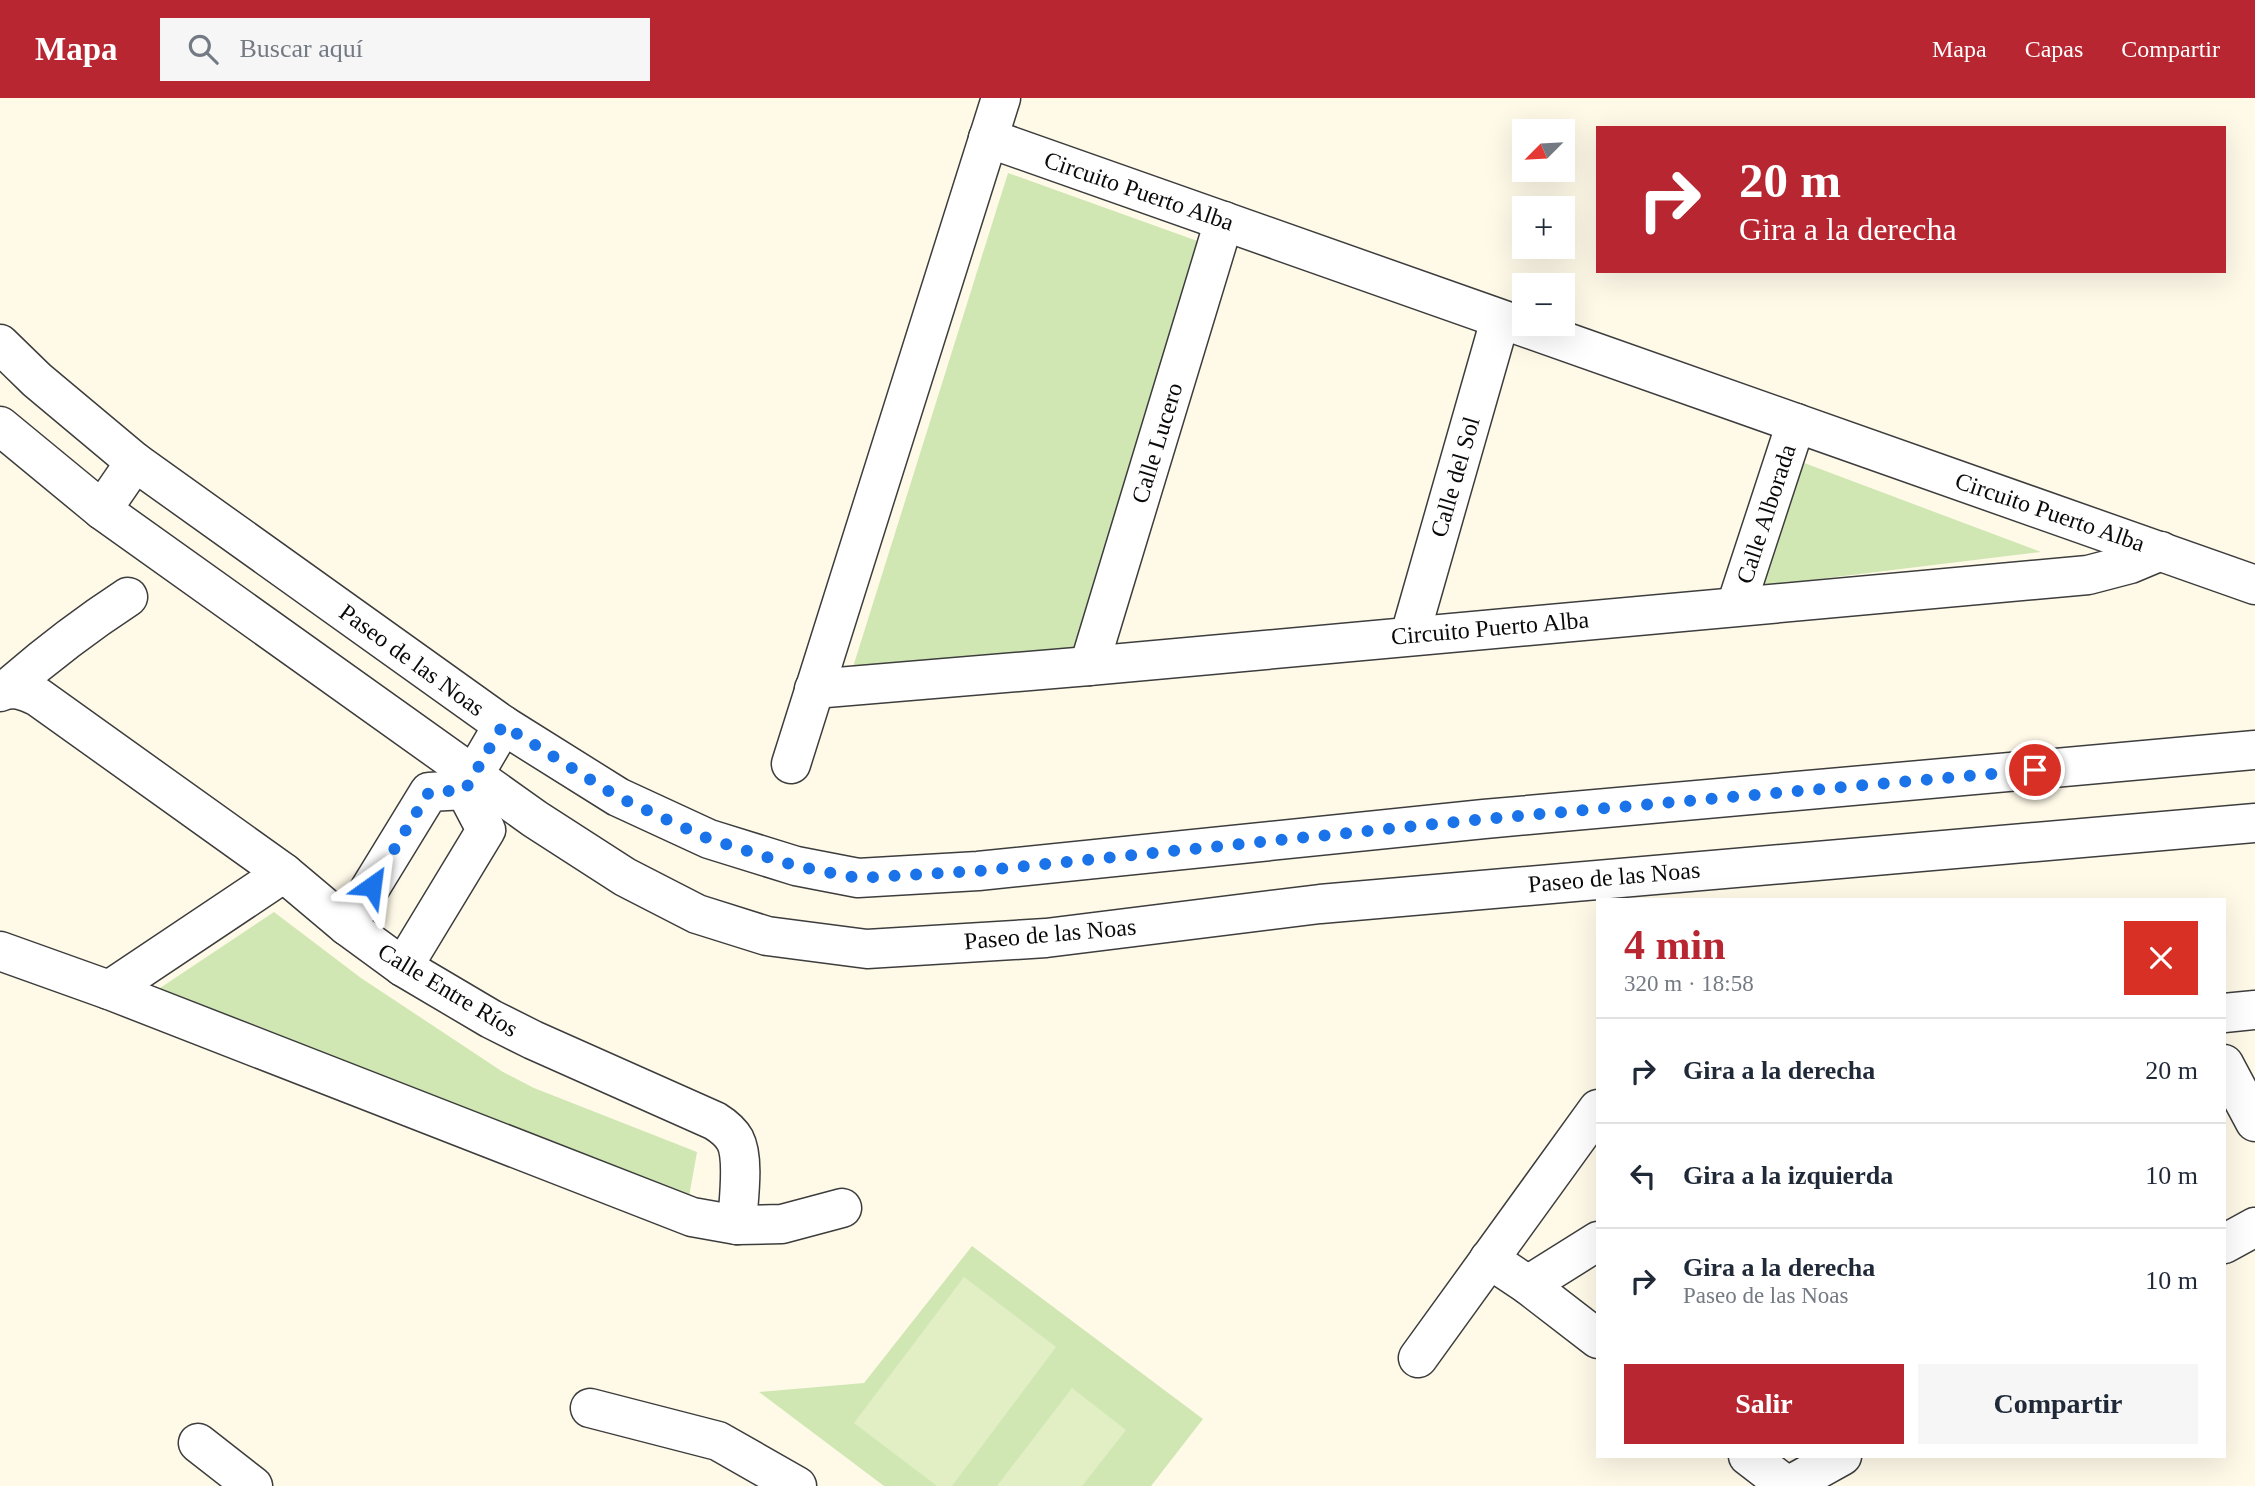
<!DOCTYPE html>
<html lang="es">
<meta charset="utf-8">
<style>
:root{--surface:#fff;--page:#f6f6f7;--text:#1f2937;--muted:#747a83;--line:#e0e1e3;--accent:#b72631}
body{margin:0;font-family:Georgia,serif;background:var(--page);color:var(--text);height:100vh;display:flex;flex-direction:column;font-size:26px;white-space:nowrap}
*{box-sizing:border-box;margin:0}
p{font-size:23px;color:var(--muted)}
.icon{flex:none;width:38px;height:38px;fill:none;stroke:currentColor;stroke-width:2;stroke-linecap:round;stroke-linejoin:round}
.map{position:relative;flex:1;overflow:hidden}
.drawer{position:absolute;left:1596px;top:800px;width:630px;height:560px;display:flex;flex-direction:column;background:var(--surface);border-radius:0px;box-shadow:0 7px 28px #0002}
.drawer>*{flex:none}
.guide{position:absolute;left:1596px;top:28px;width:630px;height:147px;border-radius:0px;box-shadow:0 7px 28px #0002;background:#b72631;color:#fff;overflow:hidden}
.needle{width:46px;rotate:246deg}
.buttons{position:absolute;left:1512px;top:21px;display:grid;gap:14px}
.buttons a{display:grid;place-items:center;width:63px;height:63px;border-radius:0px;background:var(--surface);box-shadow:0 7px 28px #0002;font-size:35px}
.pin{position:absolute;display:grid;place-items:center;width:60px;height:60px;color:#fff;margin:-30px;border:4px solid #fff;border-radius:50%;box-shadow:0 2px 7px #0007}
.me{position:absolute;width:77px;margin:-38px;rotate:31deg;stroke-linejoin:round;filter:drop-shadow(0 0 5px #0008)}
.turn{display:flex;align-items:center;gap:24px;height:147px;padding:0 28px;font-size:32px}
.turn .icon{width:91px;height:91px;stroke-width:2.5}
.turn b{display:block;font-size:49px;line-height:60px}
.round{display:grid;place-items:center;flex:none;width:74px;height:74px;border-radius:0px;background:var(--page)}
.summary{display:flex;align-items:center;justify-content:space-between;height:119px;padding:0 28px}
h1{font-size:42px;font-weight:700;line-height:52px;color:var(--accent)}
.cta{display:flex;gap:14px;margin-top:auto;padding:14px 28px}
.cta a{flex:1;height:80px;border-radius:0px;background:var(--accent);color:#fff;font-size:28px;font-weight:700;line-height:80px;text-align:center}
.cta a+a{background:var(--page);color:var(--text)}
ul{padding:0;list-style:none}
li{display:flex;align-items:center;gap:21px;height:105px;padding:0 28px;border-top:2px solid var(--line)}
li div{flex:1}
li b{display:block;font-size:26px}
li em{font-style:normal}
header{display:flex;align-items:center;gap:42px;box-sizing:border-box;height:98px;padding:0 35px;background:var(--accent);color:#fff}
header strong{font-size:33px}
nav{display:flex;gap:38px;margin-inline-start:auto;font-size:24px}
.search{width:490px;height:63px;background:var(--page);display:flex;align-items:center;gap:18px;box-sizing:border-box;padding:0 24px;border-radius:0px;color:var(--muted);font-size:26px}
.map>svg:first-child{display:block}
.green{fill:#d0e7b4}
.pitch{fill:#e2efc5}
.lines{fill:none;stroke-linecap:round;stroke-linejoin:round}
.minor-casing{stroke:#3d3d3d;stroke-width:41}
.tertiary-casing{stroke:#3d3d3d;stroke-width:41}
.minor{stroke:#fff;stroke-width:38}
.tertiary{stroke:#fff;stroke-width:38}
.route{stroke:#1a73e8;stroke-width:12;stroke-dasharray:0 21.6}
.labels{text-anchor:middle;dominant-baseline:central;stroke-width:7;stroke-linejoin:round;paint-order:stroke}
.street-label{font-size:24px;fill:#0a0a0a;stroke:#fff}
</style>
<header>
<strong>Mapa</strong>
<div class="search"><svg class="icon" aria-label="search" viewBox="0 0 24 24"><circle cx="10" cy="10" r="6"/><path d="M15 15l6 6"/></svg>Buscar aquí</div>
<nav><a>Mapa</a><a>Capas</a><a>Compartir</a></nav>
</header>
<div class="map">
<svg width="2255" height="1388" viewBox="0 0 2255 1388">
<rect width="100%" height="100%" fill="#fffae8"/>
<!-- green -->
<g class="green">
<polygon points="1008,75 1203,145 1073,552 853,569"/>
<polygon points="1799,363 2041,454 1761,488"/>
<polygon points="274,814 361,880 503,974 534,990 697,1054 689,1099 154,894"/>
<polygon points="972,1148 1203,1321 1151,1388 884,1388 759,1294 864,1285"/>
</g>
<!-- pitch -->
<g class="pitch">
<polygon points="964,1179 1056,1249 952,1388 937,1388 854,1325"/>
<polygon points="1072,1290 1126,1332 1082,1388 997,1388"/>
</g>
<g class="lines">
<defs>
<g id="minor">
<polyline points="988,40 2255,487"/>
<polyline points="102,412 135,364"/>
<polyline points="1736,508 1796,325"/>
<polyline points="1410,537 1500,222"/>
<polyline points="1089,568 1224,123"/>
<path d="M7,591C46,557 85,527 128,499"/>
<polyline points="814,591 1089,568 2088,477 2130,466 2161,453"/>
<path d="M0,594C14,588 25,593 38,599L284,775L347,828L403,869L491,921L533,942L715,1023C723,1028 730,1033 735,1042C745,1061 738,1105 737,1127"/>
<polyline points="791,666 1001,0"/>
<polyline points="465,692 503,627"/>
<polyline points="347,828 429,694 465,692"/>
<polyline points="0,853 109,892 692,1119 737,1127 782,1126 842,1110"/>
<polyline points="403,869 486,732 465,692"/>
<polyline points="109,892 284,775"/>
<polyline points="2224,915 2255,912"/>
<polyline points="2224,966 2255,1024"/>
<polyline points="2224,1146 2255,1129"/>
<polyline points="1489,1161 1528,1187 1598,1241"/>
<polyline points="1528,1187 1598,1143"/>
<polyline points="1418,1260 1598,1011"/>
<polyline points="590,1310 718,1343 797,1388"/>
<polyline points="198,1345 253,1388"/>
<polyline points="1748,1358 1787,1388"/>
<polyline points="1788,1388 1842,1358"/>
</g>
<g id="tertiary">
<polyline points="0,246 37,282 135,364 503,627 618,699 709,741 796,768 858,780 978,773 1484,721 2255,652"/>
<polyline points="0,328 102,412 535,721 625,779 697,816 767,838 867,851 1046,840 1320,806 2255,725"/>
</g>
</defs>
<!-- minor casing -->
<use href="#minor" class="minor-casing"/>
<!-- tertiary casing -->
<use href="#tertiary" class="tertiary-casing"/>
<!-- minor -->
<use href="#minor" class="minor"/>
<!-- tertiary -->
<use href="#tertiary" class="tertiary"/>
</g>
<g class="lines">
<!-- route -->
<polyline class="route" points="372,788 429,694 465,692 503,627 618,699 709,741 796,768 858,780 978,773 1484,721 2035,672"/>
</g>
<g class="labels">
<!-- street labels -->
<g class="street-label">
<text transform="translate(1139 93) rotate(19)">Circuito Puerto Alba</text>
<text transform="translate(1157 345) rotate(-73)">Calle Lucero</text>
<text transform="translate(1455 379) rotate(-74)">Calle del Sol</text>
<text transform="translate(2050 414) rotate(19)">Circuito Puerto Alba</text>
<text transform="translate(1766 416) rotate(-72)">Calle Alborada</text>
<text transform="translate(1490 530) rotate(-5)">Circuito Puerto Alba</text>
<text transform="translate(412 562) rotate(36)">Paseo de las Noas</text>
<text transform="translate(1614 779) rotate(-5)">Paseo de las Noas</text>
<text transform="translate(1050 836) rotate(-5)">Paseo de las Noas</text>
<text transform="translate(448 892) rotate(31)">Calle Entre Ríos</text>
</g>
</g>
</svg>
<div class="buttons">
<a><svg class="needle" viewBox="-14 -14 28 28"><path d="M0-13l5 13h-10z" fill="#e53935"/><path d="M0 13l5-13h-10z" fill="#747a83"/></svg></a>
<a>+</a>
<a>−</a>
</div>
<div class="pin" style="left:2035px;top:672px;background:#d93025"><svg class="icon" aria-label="arrive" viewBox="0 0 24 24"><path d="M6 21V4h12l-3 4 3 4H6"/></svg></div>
<svg class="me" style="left:372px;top:788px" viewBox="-20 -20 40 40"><path d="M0-17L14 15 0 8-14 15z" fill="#1a73e8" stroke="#fff" stroke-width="4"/></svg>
<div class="guide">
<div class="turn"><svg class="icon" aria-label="right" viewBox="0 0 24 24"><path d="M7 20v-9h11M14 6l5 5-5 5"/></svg><div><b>20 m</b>Gira a la derecha</div></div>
</div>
<section class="drawer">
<div class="summary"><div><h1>4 min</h1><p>320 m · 18:58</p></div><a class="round" style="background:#d93025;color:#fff"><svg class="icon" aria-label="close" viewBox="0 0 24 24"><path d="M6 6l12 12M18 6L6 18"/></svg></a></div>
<ul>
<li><svg class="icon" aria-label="right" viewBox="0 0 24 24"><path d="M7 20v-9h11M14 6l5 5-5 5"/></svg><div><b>Gira a la derecha</b></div><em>20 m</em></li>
<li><svg class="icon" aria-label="left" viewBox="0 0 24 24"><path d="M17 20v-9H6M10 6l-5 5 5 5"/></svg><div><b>Gira a la izquierda</b></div><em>10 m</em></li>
<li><svg class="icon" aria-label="right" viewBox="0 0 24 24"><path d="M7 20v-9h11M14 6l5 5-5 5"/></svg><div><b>Gira a la derecha</b><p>Paseo de las Noas</p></div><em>10 m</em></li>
</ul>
<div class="cta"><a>Salir</a><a>Compartir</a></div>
</section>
</div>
